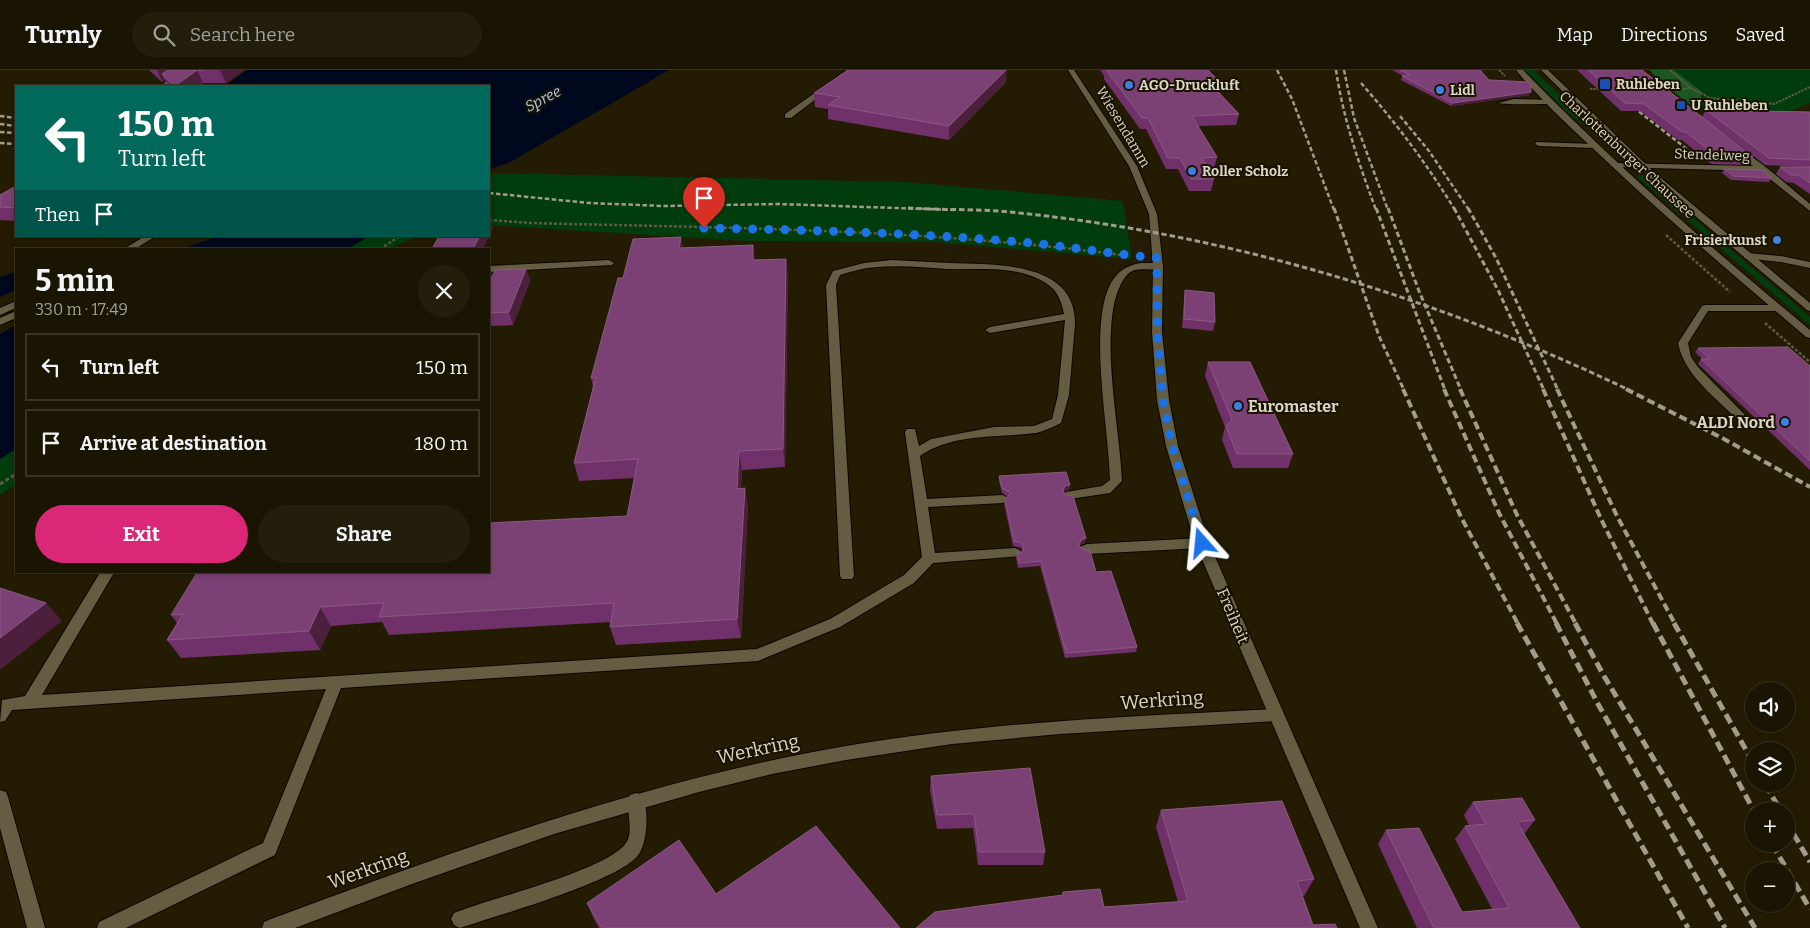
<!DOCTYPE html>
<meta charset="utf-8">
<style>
:root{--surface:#1a1502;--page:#231e0c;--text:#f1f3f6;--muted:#9f9f99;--line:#383424;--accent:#db2777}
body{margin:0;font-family:Bitter,serif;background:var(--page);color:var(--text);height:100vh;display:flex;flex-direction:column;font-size:19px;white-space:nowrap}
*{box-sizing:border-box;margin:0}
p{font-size:16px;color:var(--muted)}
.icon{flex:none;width:28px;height:28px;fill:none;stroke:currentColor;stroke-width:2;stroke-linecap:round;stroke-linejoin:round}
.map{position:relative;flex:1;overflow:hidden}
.details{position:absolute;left:15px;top:178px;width:475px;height:325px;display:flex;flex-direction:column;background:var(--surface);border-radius:0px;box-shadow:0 2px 8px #0003,0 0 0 1px var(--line)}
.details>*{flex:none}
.guide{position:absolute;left:15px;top:15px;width:475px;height:152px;border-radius:0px;box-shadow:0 2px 8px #0003,0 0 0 1px var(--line);background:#00695c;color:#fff;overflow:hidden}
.buttons{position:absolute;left:1745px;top:612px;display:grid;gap:10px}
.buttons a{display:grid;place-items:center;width:50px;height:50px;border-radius:50%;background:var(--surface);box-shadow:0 2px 8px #0003,0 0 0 1px var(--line);font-size:25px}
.pin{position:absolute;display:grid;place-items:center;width:42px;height:42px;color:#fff;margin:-51px -21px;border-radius:50% 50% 50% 0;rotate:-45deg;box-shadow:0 0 5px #0007}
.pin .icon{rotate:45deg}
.me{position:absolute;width:55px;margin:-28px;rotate:342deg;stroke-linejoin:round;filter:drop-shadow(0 0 4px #0008)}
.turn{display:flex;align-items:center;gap:18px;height:105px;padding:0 20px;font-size:22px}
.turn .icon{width:65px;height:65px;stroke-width:2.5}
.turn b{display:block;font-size:35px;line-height:42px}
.then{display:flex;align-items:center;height:48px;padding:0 20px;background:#0003;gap:10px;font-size:19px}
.round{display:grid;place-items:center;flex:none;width:52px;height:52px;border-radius:26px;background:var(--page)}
.head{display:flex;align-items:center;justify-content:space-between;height:85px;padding:0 20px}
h1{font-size:30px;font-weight:700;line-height:38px}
.primary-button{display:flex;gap:10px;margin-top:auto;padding:10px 20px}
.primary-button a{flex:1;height:58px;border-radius:30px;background:var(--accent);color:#fff;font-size:20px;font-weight:700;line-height:58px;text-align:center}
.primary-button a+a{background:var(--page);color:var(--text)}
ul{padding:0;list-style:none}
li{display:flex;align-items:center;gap:15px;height:68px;margin:0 10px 8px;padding:0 10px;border:2px solid var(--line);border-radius:0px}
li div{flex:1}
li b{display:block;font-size:19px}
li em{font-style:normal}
header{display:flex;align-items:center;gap:30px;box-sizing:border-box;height:70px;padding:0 25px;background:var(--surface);border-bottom:1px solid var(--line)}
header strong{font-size:24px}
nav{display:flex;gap:28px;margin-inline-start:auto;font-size:18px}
.search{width:350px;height:45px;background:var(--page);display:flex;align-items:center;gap:12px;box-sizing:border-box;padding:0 18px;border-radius:28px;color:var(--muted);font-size:19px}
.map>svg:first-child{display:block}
.green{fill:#003c0c}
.forest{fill:#1b5723}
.water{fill:#00081e}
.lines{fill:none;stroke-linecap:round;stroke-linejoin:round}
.service-casing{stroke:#0c0600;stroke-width:2}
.minor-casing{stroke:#0c0600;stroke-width:2}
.tertiary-casing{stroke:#0c0600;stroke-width:2}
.secondary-casing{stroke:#0c0600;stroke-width:2}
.path-far2{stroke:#605a44;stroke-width:2;stroke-dasharray:2.5 1;stroke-linecap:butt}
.path-far1{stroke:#605a44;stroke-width:2.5;stroke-dasharray:3 2;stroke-linecap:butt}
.path{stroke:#605a44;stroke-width:3;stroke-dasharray:4 2.5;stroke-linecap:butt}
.service{fill:#655d42;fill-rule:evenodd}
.minor{fill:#655d42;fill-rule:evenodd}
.tertiary{fill:#655d42;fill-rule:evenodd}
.secondary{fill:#655d42;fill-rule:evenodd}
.rail-far3{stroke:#a29d8a;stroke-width:2.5;stroke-dasharray:4.5 2.5;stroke-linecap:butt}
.rail-far2{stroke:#a29d8a;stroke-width:3;stroke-dasharray:5.5 3;stroke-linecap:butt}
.rail-far1{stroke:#a29d8a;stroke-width:4;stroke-dasharray:8 4;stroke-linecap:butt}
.rail{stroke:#a29d8a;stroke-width:5;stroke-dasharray:10 5;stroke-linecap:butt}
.wall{fill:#70306a}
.shaded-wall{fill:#4c203c}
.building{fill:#7b4174;stroke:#8a5981}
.route{stroke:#1a73e8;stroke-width:9;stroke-dasharray:0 16.2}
.transit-dot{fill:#1a4fb4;stroke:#191200;stroke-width:2}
.shop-dot{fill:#3f7fe0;stroke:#191200;stroke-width:2}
.labels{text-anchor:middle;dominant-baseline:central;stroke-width:4;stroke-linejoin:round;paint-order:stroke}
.far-poi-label{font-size:14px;font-weight:bold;fill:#dad6c7;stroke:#191200;text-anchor:start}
.far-street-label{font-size:14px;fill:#dad6c7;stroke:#191200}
.far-water-label{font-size:15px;font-style:italic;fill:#accaf0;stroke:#191200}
.poi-label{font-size:16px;font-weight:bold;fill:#dad6c7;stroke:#191200;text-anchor:start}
.street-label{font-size:16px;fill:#dad6c7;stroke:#191200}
.near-street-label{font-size:19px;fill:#dad6c7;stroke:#191200}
</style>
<header>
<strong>Turnly</strong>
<div class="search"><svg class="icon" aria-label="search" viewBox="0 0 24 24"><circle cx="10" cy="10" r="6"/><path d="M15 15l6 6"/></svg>Search here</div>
<nav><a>Map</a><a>Directions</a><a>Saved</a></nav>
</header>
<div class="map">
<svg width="1810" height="858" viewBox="0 0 1810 858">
<rect width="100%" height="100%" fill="#231c02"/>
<!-- green -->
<g class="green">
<polygon points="1525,0 1534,0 1537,3 1611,74 1605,74 1588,58 1568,43"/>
<polygon points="1674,0 1810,0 1810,33 1776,48 1739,41 1702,39 1701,21"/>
<polygon points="1639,102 1810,247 1810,255 1637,107"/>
<polygon points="489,103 906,112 1123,131 1132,189 935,172 746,171 489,155"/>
<polygon points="369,166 419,166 388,179 348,179"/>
<polygon points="16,379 16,415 0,425 0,389"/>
</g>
<!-- forest -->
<polygon class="forest" points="1650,0 1674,0 1701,21 1702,39 1696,39 1657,9"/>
<!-- water -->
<g class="water">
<polygon points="247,0 669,0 507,94 489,99 489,16 225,16"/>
<polygon points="218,166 369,166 348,179 182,179"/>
<polygon points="16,202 16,220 0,227 0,207"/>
<polygon points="16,255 16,379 0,389 0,264"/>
</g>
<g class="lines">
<defs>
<g id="service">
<polygon points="182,0 189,0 167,16 160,16"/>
<polygon points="847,0 854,0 791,48 785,48 785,44"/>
<path d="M1514,29L1550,30L1553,32L1550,34C1541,34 1501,35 1498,33Z"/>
<polygon points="1536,72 1594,74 1598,76 1594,78 1539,76 1535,74"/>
<polygon points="145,166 156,166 135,179 124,179"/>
<polygon points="1747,183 1781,186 1810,192 1810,198 1781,192 1744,188 1744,184"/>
<polygon points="609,190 614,193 612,195 489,202 489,196"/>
<path d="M892,190C911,191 930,192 950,193C993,195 1076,190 1075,254L1069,325L1061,353C1053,357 1044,361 1036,363C997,368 953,363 920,386L927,429L1003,425L1009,429L1003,433L928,437L935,483L1015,478L1020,480L1022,483L1020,486L933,493L914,513L840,557L758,591L341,618L275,785L126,858H97L99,852L263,773L326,619L12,640L5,651L0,652L2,630L25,626L101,501H115L42,625L757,579L830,549L904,505L922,487L905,362L907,359H915L919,376L931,369L994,357L1034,356L1052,349L1058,325L1065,250L990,263L985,260L990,257L1064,244C1062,234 1059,224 1051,217C1024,194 979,200 946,199C924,197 900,195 877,197C864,198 852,201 840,205L836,215L854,506L852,509H842L840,506L826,215L833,201L864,193Z"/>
<path d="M1141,193H1158L1163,196C1153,204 1137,194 1127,205C1094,243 1121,361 1122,411L1110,423L1070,429L1066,428L1064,425L1066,422L1102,416L1110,410C1109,359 1089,261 1109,217C1115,203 1126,195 1141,193Z"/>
<polygon points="16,231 16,238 0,245 0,238"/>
<path d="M1705,235H1777L1782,238L1777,241H1708L1688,273L1691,287L1698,297L1746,346L1748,348L1746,350H1738C1716,328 1684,305 1678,273L1702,236Z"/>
<polygon points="16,241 16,248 0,255 0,248"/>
<polygon points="1202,468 1207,470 1209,473 1207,476 1202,478 1087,484 1082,482 1080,479 1082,476 1087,474"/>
<polygon points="0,720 6,722 8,727 45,858 27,858 0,758"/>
<path d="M636,723L642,725C649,740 648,769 639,784C621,811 495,846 460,858L454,855L451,849L454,843C488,829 608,800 626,773C635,759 624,739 630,725Z"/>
</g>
<g id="minor">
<path d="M1735,78C1745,77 1798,124 1810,134V141L1760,101L1614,97L1610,95L1614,93L1753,96L1735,82Z"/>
<path d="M1275,639L1280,640L1283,645L1280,650L1275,651L1060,664L952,674L846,690L772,704L699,722L554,764L412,814L295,858H262L264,852L271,849C459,779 648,710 846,676C988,652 1132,646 1275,639Z"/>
</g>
<polygon id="tertiary" points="1068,0 1074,0 1137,96 1157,144 1163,196 1162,262 1169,330 1178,376 1209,473 1378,858 1360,858 1195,473 1166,376 1157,330 1152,262 1153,196 1149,144 1129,96"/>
<g id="secondary">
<path d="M1516,0H1523C1613,93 1710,177 1810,260V268L1806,267C1737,208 1667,149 1601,86C1572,59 1541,31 1516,0Z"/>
<polygon points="1541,0 1548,0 1655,103 1810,233 1810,241 1807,240 1649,107"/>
</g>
</defs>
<!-- service casing -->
<use href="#service" class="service-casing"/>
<!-- minor casing -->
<use href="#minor" class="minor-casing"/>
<!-- tertiary casing -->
<use href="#tertiary" class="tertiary-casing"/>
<!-- secondary casing -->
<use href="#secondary" class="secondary-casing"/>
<!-- path-far2 -->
<g class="path-far2">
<polyline points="1499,0 1505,6"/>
<polyline points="1670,0 1691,18 1710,28 1774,34 1810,17"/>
<polyline points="1590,19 1598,19"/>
<polyline points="1666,21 1691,18"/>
</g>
<!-- path-far1 -->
<g class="path-far1">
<path d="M489,150L529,153C729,158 923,159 1122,185"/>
<polyline points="1666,165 1730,222"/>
<polyline points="380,179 400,166"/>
<polyline points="1765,253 1810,292"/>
</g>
<!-- path -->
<polyline class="path" points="0,414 16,404"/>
<!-- service -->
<use href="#service" class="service"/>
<!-- minor -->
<use href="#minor" class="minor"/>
<!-- tertiary -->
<use href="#tertiary" class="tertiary"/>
<!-- secondary -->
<use href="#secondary" class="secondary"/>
<!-- rail-far3 -->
<g class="rail-far3">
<polyline points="1277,0 1292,29 1334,140"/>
<path d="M1336,0C1343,48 1359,94 1376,140"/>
<polyline points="1344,0 1354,48 1388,140"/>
<path d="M1361,13C1396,53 1427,94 1455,140"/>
<polyline points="1628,33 1697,87"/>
<polyline points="0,46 16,48"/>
<polyline points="1400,46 1429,81 1469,140"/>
<polyline points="0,54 16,56"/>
<polyline points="0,62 16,63"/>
<polyline points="0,73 16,74"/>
<polyline points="489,123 589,133 664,136 778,134 956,140"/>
</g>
<!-- rail-far2 -->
<g class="rail-far2">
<path d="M908,138C938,140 969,139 999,141C1219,161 1430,225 1629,320"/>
<polyline points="1334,138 1379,266 1404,320"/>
<polyline points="1376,138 1445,320"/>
<polyline points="1388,138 1419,221 1461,320"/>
<polyline points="1454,138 1498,220 1544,320"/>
<polyline points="1468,138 1496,188 1558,320"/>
</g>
<!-- rail-far1 -->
<g class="rail-far1">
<polyline points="1403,319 1461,447 1518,554"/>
<polyline points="1444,319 1499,443 1557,554"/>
<polyline points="1460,319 1517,445 1576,554"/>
<polyline points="1543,319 1601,449 1653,554"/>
<polyline points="1557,319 1617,446 1675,554"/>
<polyline points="1626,319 1724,369 1810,417"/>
</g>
<!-- rail -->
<g class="rail">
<polyline points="1517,553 1688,858"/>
<polyline points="1556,553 1598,634 1725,858"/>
<polyline points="1575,553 1604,606 1755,858"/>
<polyline points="1653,553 1754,741"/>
<polyline points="1674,553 1754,694"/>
<polyline points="1765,714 1781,741"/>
<polyline points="1786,751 1810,792"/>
<polyline points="1772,774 1810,839"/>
</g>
</g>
<!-- wall -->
<g class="wall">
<polygon points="149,0 244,0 226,13 203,13 199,16 168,16 165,10 162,12"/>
<polygon points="1100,0 1208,0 1217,9 1215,18 1239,44 1236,55 1198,56 1217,87 1214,99 1208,99 1214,109 1211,121 1189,121 1178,99 1166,99 1146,59 1140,59 1104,9 1104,6"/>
<polygon points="1392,0 1480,0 1489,10 1529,25 1451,36 1401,10 1402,6 1403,6"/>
<polygon points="1577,0 1642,0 1753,87 1748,95 1711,94 1682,70 1678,70 1640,41 1621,41"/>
<polygon points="1006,12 949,70 828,49 828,39 815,37 814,23"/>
<polygon points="1706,40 1810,42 1810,124 1794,113 1786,112 1776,104 1780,97 1800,97 1765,95 1702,47"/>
<polygon points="1724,99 1772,108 1769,112 1731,110 1722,103"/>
<polygon points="16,116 16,151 0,150 0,125"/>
<polygon points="683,178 755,190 788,205 785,397 742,400 741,418 748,436 741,568 616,575 610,557 611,552 389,565 382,552 331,556 320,580 181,588 167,570 177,553 171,545 489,501 627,446 634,408 579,411 574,393 593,317 591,308 623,208"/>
<polygon points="526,199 530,211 513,255 489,256 489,213"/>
<polygon points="1185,220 1215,252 1213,261 1182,258 1184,229"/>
<polygon points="1698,278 1810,296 1810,400 1698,294 1701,289 1702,289 1695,282"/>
<polygon points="1208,292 1293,384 1288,398 1233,398 1222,370 1225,357 1205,306"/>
<polygon points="999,406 1069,420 1064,421 1064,422 1085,473 1080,475 1080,476 1096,502 1137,577 1136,582 1065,588 1040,496 1018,498 1016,488 1017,483 1022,482 1023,481 1021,478 1013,476 1004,434 1005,429 1008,427 1002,423 999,411"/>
<polygon points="931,706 1045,782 1043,795 978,795 973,758 937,759 930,720"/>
<polygon points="1473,732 1535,750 1524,764 1580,858 1417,858 1378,774 1386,760 1462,842 1492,839 1455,769 1465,756 1469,755 1464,745"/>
<polygon points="1161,740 1314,809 1304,826 1302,826 1313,855 1337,858 916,858 1062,825 1063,822 1104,837 1178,832 1156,757"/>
<polygon points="716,824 900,858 599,858 594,849 587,833"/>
</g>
<!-- shaded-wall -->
<g class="shaded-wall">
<polygon points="157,0 179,0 162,4 165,10 162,12"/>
<polygon points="197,0 203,13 199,16 175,16"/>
<polygon points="220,0 244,0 226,13"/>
<polygon points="1006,0 1007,0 1006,12 949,70 949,56"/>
<polygon points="1531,22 1529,25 1451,36 1453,33"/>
<polygon points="490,146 493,158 483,179 473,179 480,166 489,166 489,148"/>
<polygon points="681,167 684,183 679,178"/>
<polygon points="753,175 755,192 753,190"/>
<polygon points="786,189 788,205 785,397 783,379"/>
<polygon points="526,199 530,211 513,255 509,242"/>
<polygon points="739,381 742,400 739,437 737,419"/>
<polygon points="1070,415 1069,420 1064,421 1062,426 1065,416"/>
<polygon points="745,418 748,436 741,568 737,549"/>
<polygon points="1086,468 1085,473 1080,475 1078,480 1081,470"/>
<polygon points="46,533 62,551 0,600 0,568"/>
<polygon points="320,537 331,556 320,580 309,561"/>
</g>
<!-- building -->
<g class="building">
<polygon points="168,0 204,0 197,0 175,16 162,4"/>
<polygon points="848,0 1006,0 949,56 828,35 840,27 814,23"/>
<polygon points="1106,0 1208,0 1217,9 1206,9 1239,44 1192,46 1217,87 1202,88 1214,109 1191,109 1180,88 1168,88 1148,48 1142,48"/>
<polygon points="1400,0 1480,0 1489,10 1528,12 1531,14 1531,22 1453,33 1402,6 1410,5"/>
<polygon points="1588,0 1642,0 1753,87 1716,86 1686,62 1682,62 1644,34 1625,33"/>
<polygon points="1706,40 1810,42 1810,90 1769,88"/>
<polygon points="1780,97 1810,97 1810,113 1799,105 1791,105"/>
<polygon points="1724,99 1762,100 1772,108 1734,106"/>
<polygon points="16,116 16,138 0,137 0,125"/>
<polygon points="439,166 480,166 473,179 432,179"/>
<polygon points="681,167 679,178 753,175 753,190 786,189 783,379 739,381 737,419 745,418 737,549 610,557 614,533 379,547 384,533 320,537 309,561 167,570 183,544 171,545 198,501 489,501 489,453 627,446 638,389 574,393 596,307 591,308 618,208 623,208 633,169"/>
<polygon points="526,199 509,242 489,243 489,213 495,200"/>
<polygon points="1185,220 1214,223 1215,252 1184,249"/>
<polygon points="1788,277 1810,296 1810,391 1701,289 1710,289 1698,278"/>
<polygon points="1208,292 1250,292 1293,384 1237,384 1226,356 1232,350"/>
<polygon points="1066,402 1070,415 1065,416 1063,421 1066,425 1073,426 1086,468 1081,470 1079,475 1082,479 1090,481 1096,502 1111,501 1137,577 1066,583 1041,491 1019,493 1017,483 1022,482 1024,477 1021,473 1014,471 1005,429 1011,423 1002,418 999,406"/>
<polygon points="0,518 46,533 0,568"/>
<polygon points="1030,698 1045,782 979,782 974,744 937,745 931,706"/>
<polygon points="1522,728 1535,750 1517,752 1580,858 1434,858 1386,760 1419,758 1462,842 1509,838 1465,756 1486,754 1473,732"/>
<polygon points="1282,731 1314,809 1297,811 1313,855 1335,854 1337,858 916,858 935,842 1063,825 1063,822 1100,819 1104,837 1188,831 1161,740"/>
<polygon points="816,756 900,858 602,858 587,833 679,770 716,824"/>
</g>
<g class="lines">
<!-- route -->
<path class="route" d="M704,158C810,160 916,163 1021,172C1067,176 1112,184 1157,188V262L1163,330L1172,376L1202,473"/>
</g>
<!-- markers -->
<g class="transit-dot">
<rect x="1599" y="8" width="12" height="12" rx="2.5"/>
<rect x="1676" y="30" width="10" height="10" rx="2.5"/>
</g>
<g class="shop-dot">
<circle cx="1129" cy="15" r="5"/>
<circle cx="1440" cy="20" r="5"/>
<circle cx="1192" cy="101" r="5"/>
<circle cx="1777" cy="170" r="5"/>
<circle cx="1238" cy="336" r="5"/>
<circle cx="1785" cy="352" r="5"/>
</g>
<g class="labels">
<!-- far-poi labels -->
<g class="far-poi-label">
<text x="1616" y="14">Ruhleben</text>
<text x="1139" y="15">AGO-Druckluft</text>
<text x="1450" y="20">Lidl</text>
<text x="1691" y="35">U Ruhleben</text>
<text x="1202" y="101">Roller Scholz</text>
<text x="1767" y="170" text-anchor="end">Frisierkunst</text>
</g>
<!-- far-street labels -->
<g class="far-street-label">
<text transform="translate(1123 57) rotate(59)">Wiesendamm</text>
<text transform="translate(1627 85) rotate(43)">Charlottenburger Chaussee</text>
<text transform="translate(1712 85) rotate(2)">Stendelweg</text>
</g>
<!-- far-water labels -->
<g class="far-water-label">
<text transform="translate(543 29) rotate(-28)">Spree</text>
</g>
<!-- poi labels -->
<g class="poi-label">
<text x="1248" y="336">Euromaster</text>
<text x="1775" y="352" text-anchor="end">ALDI Nord</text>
</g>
<!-- street labels -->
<g class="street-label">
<text transform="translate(1233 546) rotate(67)">Freiheit</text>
</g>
<!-- near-street labels -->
<g class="near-street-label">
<text transform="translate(1162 630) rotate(-4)">Werkring</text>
<text transform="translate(758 679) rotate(-12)">Werkring</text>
<text transform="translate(368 799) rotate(-20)">Werkring</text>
</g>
</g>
</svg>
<div class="buttons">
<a><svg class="icon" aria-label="sound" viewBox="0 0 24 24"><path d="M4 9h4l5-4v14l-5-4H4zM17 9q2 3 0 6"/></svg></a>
<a><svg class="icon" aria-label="layers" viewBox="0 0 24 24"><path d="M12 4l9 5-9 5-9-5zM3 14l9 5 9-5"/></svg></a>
<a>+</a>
<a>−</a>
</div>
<div class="pin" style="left:704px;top:158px;background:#d93025"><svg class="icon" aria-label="arrive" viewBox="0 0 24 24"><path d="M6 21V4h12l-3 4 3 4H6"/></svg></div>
<svg class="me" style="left:1202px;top:473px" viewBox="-20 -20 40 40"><path d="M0-17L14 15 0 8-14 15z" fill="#1a73e8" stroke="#fff" stroke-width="4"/></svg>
<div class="guide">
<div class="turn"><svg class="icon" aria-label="left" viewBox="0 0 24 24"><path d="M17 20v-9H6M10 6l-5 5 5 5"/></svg><div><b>150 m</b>Turn left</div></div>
<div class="then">Then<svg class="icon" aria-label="arrive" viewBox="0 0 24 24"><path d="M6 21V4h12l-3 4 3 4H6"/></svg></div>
</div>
<section class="details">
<div class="head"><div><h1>5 min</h1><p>330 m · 17:49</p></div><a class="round"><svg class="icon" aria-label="close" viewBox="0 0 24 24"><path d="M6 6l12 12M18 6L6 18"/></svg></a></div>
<ul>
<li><svg class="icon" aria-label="left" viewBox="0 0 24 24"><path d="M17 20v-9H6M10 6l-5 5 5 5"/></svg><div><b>Turn left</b></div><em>150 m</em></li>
<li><svg class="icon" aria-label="arrive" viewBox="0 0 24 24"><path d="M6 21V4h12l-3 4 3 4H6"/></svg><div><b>Arrive at destination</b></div><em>180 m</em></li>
</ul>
<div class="primary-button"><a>Exit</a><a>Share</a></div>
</section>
</div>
